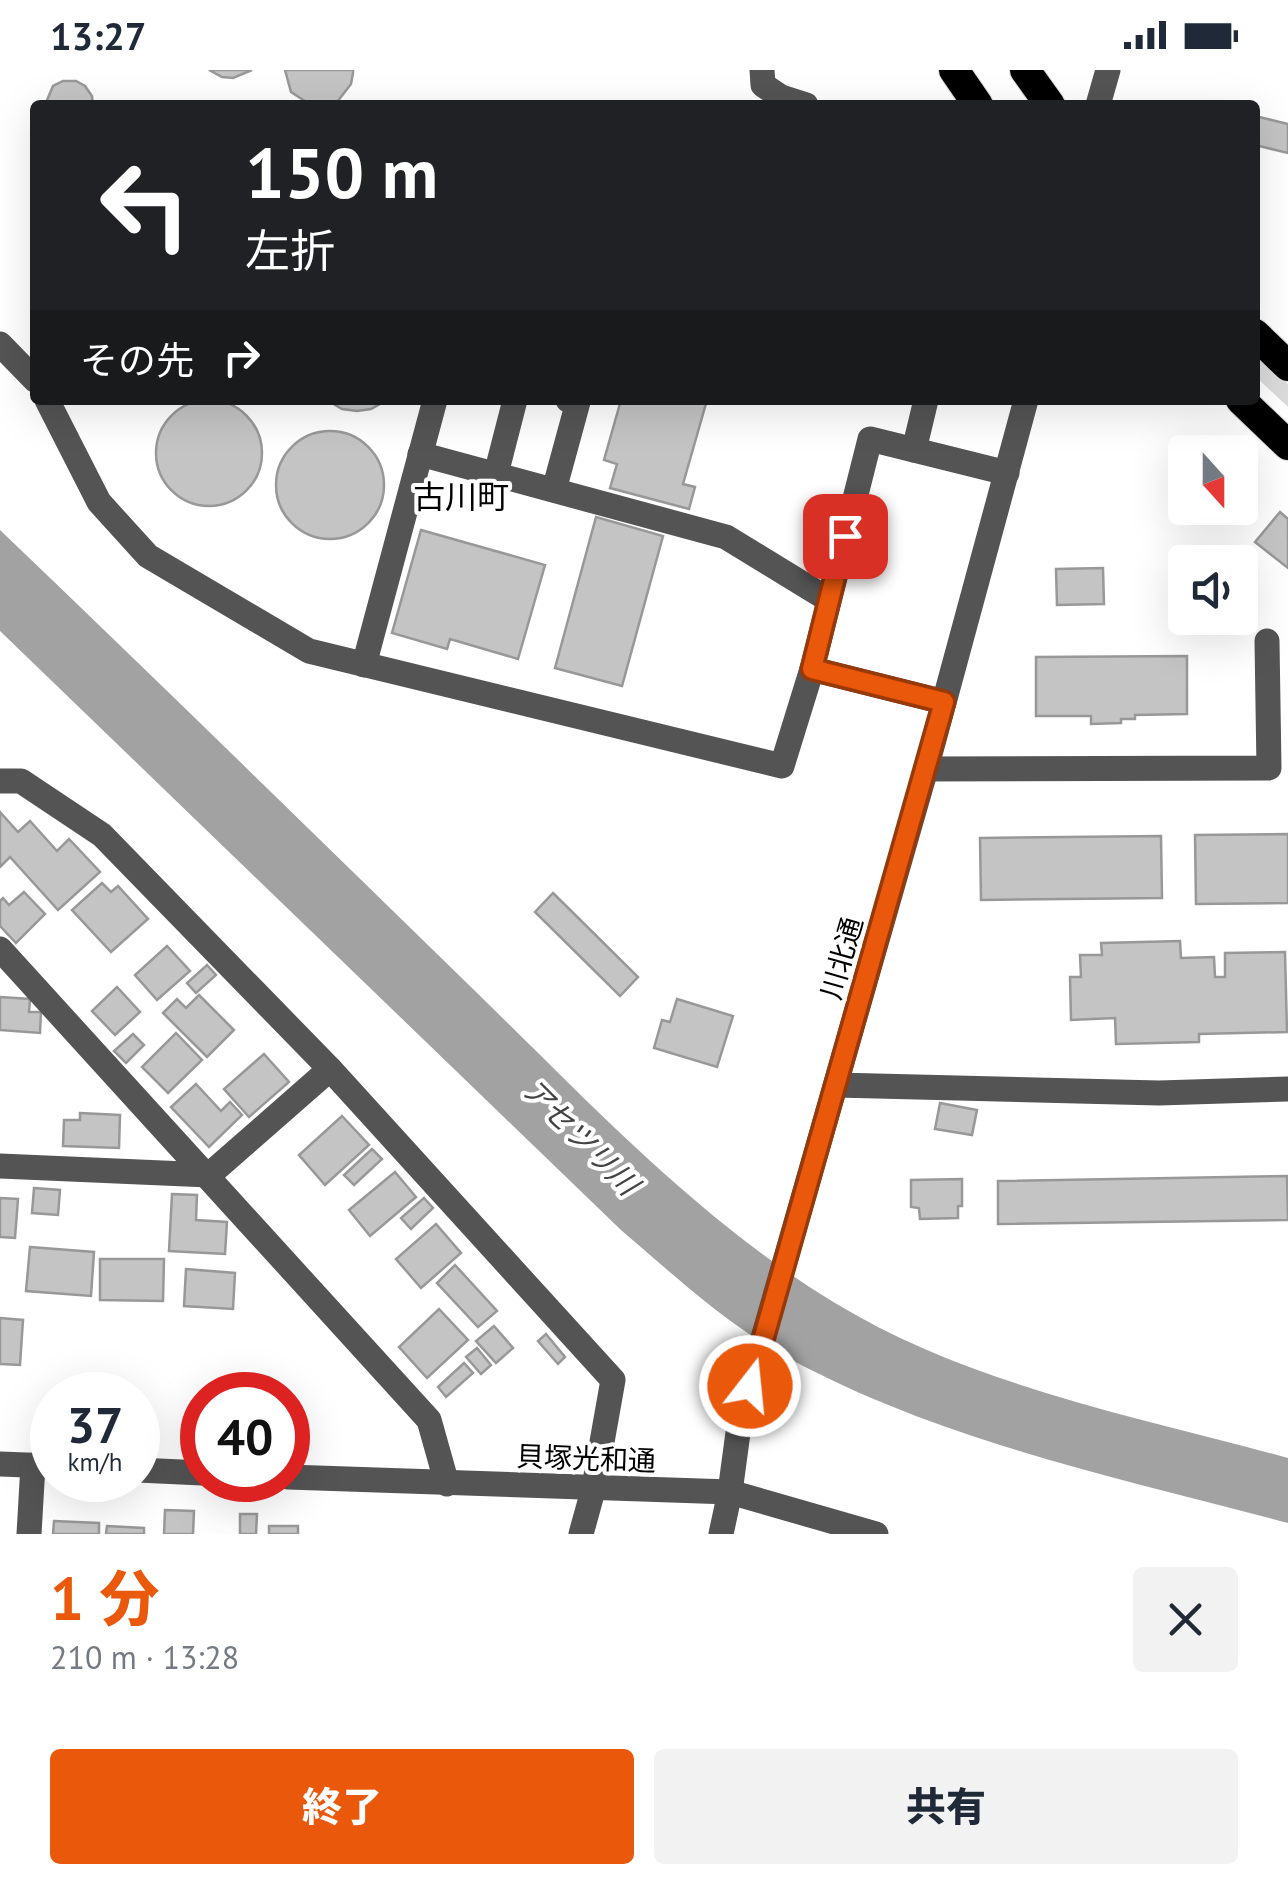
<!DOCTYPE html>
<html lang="ja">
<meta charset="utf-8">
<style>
:root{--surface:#fff;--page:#f2f2f3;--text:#1f2937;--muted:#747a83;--accent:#ea580c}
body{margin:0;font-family:"PT Sans","Noto Sans JP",sans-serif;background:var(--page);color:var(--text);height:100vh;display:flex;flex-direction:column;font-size:38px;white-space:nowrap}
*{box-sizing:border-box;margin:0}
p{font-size:32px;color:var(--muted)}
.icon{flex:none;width:55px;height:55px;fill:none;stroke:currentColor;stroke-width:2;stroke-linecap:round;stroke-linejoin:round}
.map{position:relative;height:1464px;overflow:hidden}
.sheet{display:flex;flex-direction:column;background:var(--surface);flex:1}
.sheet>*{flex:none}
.top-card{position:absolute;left:30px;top:30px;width:1230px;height:305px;border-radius:10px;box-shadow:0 10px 40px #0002;background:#202124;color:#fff;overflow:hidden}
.needle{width:65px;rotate:159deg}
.controls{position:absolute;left:1168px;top:365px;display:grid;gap:20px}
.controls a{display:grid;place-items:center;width:90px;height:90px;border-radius:10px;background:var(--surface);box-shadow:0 10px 40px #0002;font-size:50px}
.speed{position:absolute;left:30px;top:1302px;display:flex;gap:20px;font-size:50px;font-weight:700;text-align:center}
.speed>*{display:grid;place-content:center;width:130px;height:130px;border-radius:50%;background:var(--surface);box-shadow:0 10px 40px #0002;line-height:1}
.speed small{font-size:25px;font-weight:400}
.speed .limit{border:15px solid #d22;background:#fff;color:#111}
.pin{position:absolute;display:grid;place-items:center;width:85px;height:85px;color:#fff;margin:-42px;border-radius:20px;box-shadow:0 5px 15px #0006}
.me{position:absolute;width:110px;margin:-55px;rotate:16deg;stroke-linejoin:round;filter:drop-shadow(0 0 8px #0008)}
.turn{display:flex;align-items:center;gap:35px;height:210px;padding:0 50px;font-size:45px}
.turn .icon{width:130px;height:130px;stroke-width:2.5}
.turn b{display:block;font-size:70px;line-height:85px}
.then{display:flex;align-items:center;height:95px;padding:0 50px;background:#0003;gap:20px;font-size:38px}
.round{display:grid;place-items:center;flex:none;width:105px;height:105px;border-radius:10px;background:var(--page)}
.headline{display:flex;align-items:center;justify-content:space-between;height:170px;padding:0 50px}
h1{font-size:60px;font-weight:800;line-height:75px;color:var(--accent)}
.primary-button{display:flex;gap:20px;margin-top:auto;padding:20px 50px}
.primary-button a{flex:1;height:115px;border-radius:10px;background:var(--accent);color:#fff;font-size:40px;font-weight:800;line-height:115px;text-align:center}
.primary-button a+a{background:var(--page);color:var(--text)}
.status{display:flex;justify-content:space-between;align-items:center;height:70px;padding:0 50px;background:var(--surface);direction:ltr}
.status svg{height:28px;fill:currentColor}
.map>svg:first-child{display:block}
.green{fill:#dbdbdb}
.water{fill:#a2a2a2}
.building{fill:#c4c4c4;stroke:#989898;stroke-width:2.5}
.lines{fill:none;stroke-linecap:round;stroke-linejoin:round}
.highway-casing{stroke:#dbdbdb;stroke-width:32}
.minor{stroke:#545454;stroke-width:25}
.highway{stroke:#000;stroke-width:30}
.route-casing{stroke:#983908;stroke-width:25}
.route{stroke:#ea580c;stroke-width:18}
.labels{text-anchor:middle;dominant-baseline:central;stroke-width:8;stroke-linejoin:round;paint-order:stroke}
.street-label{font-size:28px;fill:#000;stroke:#fff}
.water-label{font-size:30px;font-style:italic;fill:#434343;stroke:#fff}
.quarter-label{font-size:32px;fill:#000;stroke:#fff}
</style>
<div class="status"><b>13:27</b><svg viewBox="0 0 49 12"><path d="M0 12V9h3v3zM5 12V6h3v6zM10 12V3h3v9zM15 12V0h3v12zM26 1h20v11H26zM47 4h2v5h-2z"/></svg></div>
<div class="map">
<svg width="1288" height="1464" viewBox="0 0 1288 1464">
<rect width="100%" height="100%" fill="#fff"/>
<!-- green -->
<polygon class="green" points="1255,286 1288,314 1288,337 1255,306"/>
<!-- water -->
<path class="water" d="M0,460C159,612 316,766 473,919C587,1030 698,1150 835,1233C972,1316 1135,1346 1288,1388V1453C1120,1408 944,1372 790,1289C727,1255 675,1206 621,1160L0,561Z"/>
<!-- building -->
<g class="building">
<polygon points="209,0 252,0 233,8 222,7"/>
<polygon points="285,0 353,0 353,3 351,14 337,32 311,35 291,22"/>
<polygon points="63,11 76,11 85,16 92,26 93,35 45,35 53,16"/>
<polygon points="1255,46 1288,54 1288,83 1255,75"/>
<polygon points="327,330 387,330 371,339 357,341 342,339"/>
<polygon points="621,330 707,330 683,414 695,417 689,439 610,418 617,394 604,390"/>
<circle cx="209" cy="383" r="53"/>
<circle cx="330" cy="415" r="54"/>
<polygon points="1280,442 1288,449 1288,498 1255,472"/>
<polygon points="596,447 663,466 622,616 555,598"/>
<polygon points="421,460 545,495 518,589 450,569 447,579 392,563"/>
<polygon points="1103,498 1104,534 1057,535 1056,499"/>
<polygon points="1187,586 1187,644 1135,645 1135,649 1121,649 1121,653 1091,654 1091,646 1036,646 1036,587"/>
<polygon points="0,742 18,762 30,751 57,781 69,769 100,802 58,840 10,787 0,797"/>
<polygon points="1288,764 1288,833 1196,834 1195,765"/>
<polygon points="1161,766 1162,828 981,830 980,768"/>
<polygon points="102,813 111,822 118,816 148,849 111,882 72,840"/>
<polygon points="24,822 45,844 16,873 0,856 0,831 3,828 9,835"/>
<polygon points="553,823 638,907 620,926 535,842"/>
<polygon points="1180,871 1181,888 1214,887 1215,907 1225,907 1225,883 1285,882 1287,962 1199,964 1199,972 1116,974 1115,948 1071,950 1070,907 1081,907 1080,885 1102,885 1101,873"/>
<polygon points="167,876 190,901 157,930 135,905"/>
<polygon points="207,895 216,905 196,923 187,913"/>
<polygon points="117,917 140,942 115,965 92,941"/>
<polygon points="199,925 234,960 207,987 163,943 177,929 186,938"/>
<polygon points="0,927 30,929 29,942 41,942 40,963 0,960"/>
<polygon points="677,929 733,946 717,997 654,978 662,950 670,952"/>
<polygon points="176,963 202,990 168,1023 142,997"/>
<polygon points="133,964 144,975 126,993 114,981"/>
<polygon points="264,984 289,1012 249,1047 224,1019"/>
<polygon points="196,1014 221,1041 230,1032 242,1045 209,1077 171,1037"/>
<polygon points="940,1033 977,1040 972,1065 935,1059"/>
<polygon points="80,1043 120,1045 119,1078 63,1076 64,1050 80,1050"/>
<polygon points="342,1046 369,1075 325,1115 299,1085"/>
<polygon points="372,1079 382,1089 354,1115 344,1105"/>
<polygon points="395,1102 416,1127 370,1166 349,1140"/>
<polygon points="1287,1106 1288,1150 998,1154 998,1111"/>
<polygon points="962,1109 962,1136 958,1136 958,1148 920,1149 919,1138 911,1137 911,1110"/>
<polygon points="34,1118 60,1120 58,1145 32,1143"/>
<polygon points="172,1124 197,1125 196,1150 227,1152 225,1184 169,1181"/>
<polygon points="0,1128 18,1129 15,1168 0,1167"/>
<polygon points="424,1128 433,1138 411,1159 401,1148"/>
<polygon points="436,1154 461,1183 421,1218 396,1189"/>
<polygon points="30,1177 94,1182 91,1226 26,1221"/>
<polygon points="100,1189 164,1189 163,1231 100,1230"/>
<polygon points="455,1195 497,1241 478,1257 437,1213"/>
<polygon points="186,1199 235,1203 233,1239 184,1236"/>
<polygon points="439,1239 468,1270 427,1308 399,1277"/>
<polygon points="0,1248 23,1250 20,1295 0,1294"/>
<polygon points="494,1256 513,1278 496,1293 476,1271"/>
<polygon points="546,1264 565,1287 558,1294 538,1271"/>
<polygon points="477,1278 491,1295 481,1304 466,1287"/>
<polygon points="464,1293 473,1303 446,1327 438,1317"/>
<polygon points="165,1440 194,1441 193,1464 164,1464"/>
<polygon points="240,1444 257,1444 256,1464 240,1464"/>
<polygon points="54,1451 99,1453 99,1464 53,1464"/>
<polygon points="107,1456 144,1458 144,1464 106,1464"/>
<rect x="269" y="1456" width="29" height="8"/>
</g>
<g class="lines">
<defs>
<g id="highway">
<polyline points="954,0 978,35"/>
<polyline points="1025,0 1050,35"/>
<polyline points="1255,264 1288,296"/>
<polyline points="1241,330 1288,375"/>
</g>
</defs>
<!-- highway casing -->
<use href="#highway" class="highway-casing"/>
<!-- minor -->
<g class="minor">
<polyline points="762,0 763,15 781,27 806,35"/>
<polyline points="1098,35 1108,0"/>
<polyline points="0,274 35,310"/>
<polyline points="47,330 99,432 148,486 309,581 782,696 812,599"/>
<polyline points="914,380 926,330"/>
<polyline points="420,384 726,467 829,530"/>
<polyline points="496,404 515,330"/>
<polyline points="554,420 578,332 568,330"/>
<polyline points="364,595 435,330"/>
<polyline points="944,632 812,599 870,369 1007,403"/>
<polyline points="926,699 1269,698 1267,571"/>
<polyline points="0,711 21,711 102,765 330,999 613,1310 594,1417 581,1464"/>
<polyline points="0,879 429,1350 447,1414"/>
<polyline points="836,1015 1159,1023 1288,1019"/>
<polyline points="0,1096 209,1105 330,999"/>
<polyline points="0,1394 52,1396"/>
<polyline points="138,1400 202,1403"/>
<polyline points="288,1407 730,1422 876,1464"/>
<polyline points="29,1464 33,1395"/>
<polyline points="721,1464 730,1422 740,1348 926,699 1026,330"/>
</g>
<!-- highway -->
<use href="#highway" class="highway"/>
</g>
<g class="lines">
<defs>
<polyline id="route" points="750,1316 944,632 812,599 845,466"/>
</defs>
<!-- route casing -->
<use href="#route" class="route-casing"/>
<!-- route -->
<use href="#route" class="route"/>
</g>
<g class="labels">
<!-- street labels -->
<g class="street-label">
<text transform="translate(841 888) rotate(-74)">川北通</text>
<text transform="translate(586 1388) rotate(2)">貝塚光和通</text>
</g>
<!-- water labels -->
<g class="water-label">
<text transform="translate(581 1066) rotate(45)">アセツリ川</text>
</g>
<!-- quarter labels -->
<g class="quarter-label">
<text x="461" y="426">古川町</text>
</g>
</g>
</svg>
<div class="controls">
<a><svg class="needle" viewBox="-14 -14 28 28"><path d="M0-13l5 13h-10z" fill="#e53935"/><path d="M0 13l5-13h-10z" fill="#747a83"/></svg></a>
<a><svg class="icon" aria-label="sound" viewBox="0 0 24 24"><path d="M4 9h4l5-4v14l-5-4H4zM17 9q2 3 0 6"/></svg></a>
</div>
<div class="speed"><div>37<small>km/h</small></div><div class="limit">40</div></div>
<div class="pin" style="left:845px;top:466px;background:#d93025"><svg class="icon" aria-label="arrive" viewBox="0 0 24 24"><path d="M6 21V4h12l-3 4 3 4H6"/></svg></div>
<svg class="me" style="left:750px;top:1316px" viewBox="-20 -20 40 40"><circle r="17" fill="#ea580c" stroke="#fff" stroke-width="3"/><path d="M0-11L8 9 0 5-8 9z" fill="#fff"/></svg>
<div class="top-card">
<div class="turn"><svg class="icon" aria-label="left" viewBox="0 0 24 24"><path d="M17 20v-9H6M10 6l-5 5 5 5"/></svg><div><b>150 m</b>左折</div></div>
<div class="then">その先<svg class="icon" aria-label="right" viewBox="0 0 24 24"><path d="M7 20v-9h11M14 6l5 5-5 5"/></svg></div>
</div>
</div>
<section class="sheet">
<div class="headline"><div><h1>1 分</h1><p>210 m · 13:28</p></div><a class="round"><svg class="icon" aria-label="close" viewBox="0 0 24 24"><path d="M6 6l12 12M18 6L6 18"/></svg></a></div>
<div class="primary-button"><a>終了</a><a>共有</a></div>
</section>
